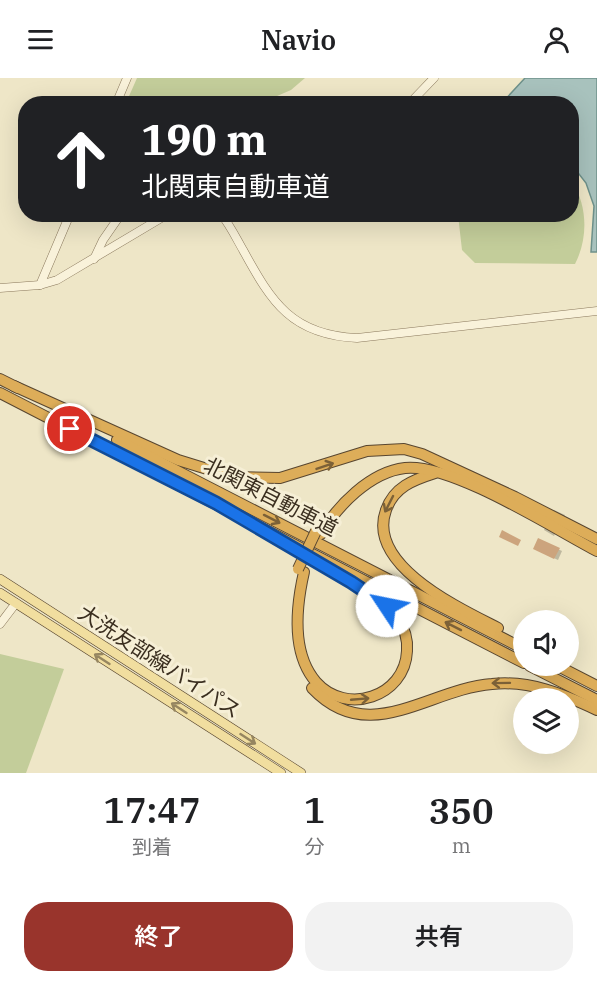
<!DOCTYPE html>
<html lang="ja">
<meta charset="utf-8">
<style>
:root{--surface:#fff;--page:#f2f2f2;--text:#202124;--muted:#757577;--accent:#99342c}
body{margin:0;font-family:"IBM Plex Serif","Noto Sans JP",serif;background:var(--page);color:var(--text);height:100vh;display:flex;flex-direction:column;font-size:22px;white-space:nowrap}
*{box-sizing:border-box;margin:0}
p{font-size:20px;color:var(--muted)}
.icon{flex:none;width:33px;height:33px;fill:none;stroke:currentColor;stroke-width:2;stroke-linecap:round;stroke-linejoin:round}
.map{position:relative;height:695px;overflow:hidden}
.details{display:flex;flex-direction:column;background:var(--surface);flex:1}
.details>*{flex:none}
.guide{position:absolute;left:18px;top:18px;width:561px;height:126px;border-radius:24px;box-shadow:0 6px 24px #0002;background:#202124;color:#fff;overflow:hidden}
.fabs{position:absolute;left:513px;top:532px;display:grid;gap:12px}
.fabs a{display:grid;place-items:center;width:66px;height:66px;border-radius:50%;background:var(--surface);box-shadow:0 6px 24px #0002;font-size:30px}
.pin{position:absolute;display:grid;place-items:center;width:51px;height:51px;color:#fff;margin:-26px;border:3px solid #fff;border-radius:50%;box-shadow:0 2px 6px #0007}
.me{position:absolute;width:66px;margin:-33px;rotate:304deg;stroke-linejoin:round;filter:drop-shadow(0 0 4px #0008)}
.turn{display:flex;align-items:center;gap:21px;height:126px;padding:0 24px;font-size:27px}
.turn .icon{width:78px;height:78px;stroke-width:2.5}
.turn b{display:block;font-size:42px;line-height:51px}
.eta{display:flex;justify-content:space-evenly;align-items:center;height:102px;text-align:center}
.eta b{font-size:36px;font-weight:600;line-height:42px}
.action{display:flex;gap:12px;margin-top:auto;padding:12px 24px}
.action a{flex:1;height:69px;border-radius:24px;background:var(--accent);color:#fff;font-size:24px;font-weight:600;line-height:69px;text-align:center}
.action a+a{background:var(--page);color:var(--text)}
header{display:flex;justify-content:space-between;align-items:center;height:78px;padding:0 24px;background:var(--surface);font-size:27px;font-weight:600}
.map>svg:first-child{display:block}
.green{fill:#c3cd9a}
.water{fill:#a8c2bd;stroke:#6e918b;stroke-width:1.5}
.shadow{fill:#0003}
.building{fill:#cca47d}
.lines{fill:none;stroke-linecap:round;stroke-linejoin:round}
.minor-casing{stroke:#8a785c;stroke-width:9}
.major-casing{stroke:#584630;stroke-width:10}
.highway-casing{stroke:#584630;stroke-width:12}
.minor{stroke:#f9f2da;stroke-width:8}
.major{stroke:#f1de9f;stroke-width:9}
.highway{stroke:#ddad59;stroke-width:10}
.highway-bridge-casing{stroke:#584630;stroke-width:12;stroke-linecap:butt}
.highway-bridge{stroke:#ddad59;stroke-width:10}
.oneway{stroke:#7c6137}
.oneway2{stroke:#968660}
.route-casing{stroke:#114b97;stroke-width:15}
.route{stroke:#1a73e8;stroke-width:10}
.labels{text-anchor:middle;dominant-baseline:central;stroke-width:6;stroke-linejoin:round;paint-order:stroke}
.street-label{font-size:21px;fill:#3b2f20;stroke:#f6efd6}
</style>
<header><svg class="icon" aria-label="menu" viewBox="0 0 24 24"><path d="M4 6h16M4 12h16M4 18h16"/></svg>Navio<svg class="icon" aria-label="person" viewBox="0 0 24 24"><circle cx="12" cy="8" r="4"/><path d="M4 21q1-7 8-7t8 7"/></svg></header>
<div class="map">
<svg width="597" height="695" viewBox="0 0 597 695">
<rect width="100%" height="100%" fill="#eee6c7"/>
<!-- green -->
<g class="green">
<polygon points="137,0 305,0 291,12 261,25 126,25"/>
<path d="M572,104C588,128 588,161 575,186L475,185L462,172L458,137L572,136Z"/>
<polygon points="0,576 64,591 26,695 0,695"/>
</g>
<!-- water -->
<polygon class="water" points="525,0 597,0 597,174 591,174 594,128 586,105 572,87 572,26 502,25"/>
<!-- shadow -->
<g class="shadow">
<polygon points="554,432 565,437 554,458 544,452"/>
<polygon points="539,462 562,473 558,482 535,471"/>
</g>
<!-- building -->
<g class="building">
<polygon points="502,452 521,462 518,468 499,459"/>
<polygon points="538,460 560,470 554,481 533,471"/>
</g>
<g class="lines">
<defs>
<g id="minor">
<polyline points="116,26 127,0"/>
<polyline points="409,26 434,0"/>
<path d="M221,136C230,147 236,160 243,172C272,225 292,257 357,260L597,233"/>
<polyline points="94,181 103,162 121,136"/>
<polyline points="40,207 70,136"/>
<polyline points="0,210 40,207 57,202 168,136"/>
<polyline points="0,546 16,525"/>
</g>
<g id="major">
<polyline points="0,501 301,695"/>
<polyline points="0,515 281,695"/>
</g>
<g id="highway">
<polyline points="0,301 18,310"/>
<polyline points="14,308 178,382 233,399 280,400 367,373 404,371 422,376 515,419 597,461"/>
<polyline points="0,315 524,585"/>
<polyline points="117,362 524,571"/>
<path d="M435,395C413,402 394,409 386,432C366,487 459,530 498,550"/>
<path d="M321,456C337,428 370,394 405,390C452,385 553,450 597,473"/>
<path d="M304,494C296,529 291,575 316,604C346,638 405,619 407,573C408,561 404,549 397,539C379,513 341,499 314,483"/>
<polyline points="530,588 597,622"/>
<polyline points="558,588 597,608"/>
<path d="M312,610C369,670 428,611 492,606C530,602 563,616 597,632"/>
</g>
</defs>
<!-- minor casing -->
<use href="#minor" class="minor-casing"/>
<!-- major casing -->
<use href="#major" class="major-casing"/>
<!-- highway casing -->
<use href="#highway" class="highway-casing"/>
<!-- minor -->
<use href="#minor" class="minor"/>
<!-- major -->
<use href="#major" class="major"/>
<!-- highway -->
<use href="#highway" class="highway"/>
<defs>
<polyline id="highway-bridge" points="298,491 316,453"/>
</defs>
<!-- highway-bridge casing -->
<use href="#highway-bridge" class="highway-bridge-casing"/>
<!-- highway-bridge -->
<use href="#highway-bridge" class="highway-bridge"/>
</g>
<!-- one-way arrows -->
<defs><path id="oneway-shaft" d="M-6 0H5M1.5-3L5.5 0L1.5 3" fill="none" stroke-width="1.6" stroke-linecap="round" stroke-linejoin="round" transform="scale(1.5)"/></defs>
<g class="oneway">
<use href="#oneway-shaft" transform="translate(325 388) rotate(-19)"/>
<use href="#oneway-shaft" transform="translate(389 426) rotate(117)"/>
<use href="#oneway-shaft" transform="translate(272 441) rotate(27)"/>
<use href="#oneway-shaft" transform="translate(453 548) rotate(-153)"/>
<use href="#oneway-shaft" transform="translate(501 605) rotate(179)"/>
<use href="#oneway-shaft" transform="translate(360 621) rotate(-5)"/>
</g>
<g class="oneway2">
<use href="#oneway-shaft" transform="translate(102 581) rotate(-147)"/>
<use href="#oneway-shaft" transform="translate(179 630) rotate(-147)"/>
<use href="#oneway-shaft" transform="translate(248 661) rotate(33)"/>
</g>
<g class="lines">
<defs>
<polyline id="route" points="70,351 216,425 351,504 387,528"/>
</defs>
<!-- route casing -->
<use href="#route" class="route-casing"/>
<!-- route -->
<use href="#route" class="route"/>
</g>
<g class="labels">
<!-- street labels -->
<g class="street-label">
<text transform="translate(271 418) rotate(27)">北関東自動車道</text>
<text transform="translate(160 583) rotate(33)">大洗友部線バイパス</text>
</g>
</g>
</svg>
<div class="fabs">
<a><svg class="icon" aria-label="sound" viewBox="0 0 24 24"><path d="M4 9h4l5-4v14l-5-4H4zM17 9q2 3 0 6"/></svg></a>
<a><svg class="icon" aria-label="layers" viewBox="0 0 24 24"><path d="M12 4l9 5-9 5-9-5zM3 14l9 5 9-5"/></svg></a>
</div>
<div class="pin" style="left:70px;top:351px;background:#d93025"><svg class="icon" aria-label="arrive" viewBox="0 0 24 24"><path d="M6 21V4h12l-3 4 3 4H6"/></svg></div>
<svg class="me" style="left:387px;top:528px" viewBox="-20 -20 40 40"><circle r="19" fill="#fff"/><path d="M0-13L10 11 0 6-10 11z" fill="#1a73e8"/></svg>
<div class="guide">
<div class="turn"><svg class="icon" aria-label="ahead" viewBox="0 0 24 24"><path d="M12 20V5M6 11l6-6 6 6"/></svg><div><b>190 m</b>北関東自動車道</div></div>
</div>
</div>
<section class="details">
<div class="eta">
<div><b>17:47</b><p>到着</p></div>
<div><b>1</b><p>分</p></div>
<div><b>350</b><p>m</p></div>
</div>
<div class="action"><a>終了</a><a>共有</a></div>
</section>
